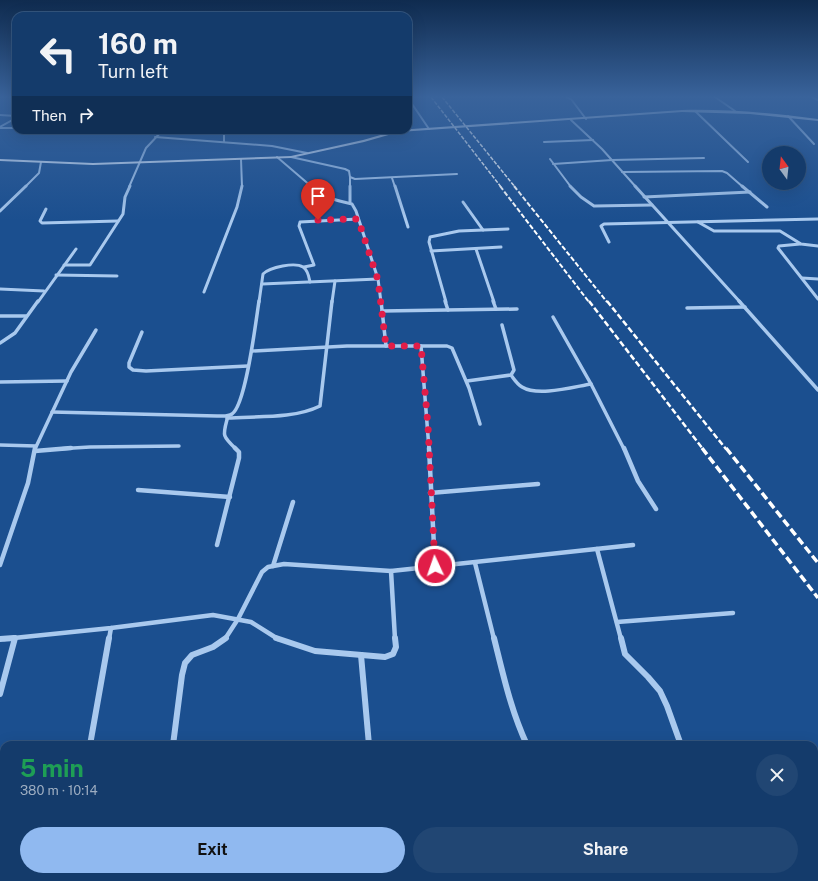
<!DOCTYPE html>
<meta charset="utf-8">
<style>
:root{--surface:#143b6b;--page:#214673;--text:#f1f3f6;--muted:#9dadc1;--line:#33557e;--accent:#90b9f0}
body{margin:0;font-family:"Public Sans",sans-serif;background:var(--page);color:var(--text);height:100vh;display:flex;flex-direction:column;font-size:15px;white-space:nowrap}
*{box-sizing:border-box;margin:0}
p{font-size:13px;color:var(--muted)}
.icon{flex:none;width:22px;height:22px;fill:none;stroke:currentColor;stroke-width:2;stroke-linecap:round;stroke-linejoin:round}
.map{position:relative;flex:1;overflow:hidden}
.details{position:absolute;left:0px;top:741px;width:818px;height:140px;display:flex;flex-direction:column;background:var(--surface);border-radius:12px 12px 0 0;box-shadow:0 4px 16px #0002,0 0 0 1px var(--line)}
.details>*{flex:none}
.banner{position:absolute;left:12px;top:12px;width:400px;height:122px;border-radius:12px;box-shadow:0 4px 16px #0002,0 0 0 1px var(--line);background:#143b6b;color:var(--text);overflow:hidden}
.needle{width:26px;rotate:345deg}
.tools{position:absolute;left:762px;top:146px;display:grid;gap:8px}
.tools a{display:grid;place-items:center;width:44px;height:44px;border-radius:50%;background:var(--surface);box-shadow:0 4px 16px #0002,0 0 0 1px var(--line);font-size:20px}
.pin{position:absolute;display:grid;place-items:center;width:34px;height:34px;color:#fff;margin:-41px -17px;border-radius:50% 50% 50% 0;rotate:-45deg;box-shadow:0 0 4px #0007}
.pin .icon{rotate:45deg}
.me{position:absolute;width:44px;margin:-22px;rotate:357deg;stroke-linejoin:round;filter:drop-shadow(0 0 3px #0008)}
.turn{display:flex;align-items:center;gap:14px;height:84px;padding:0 20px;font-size:18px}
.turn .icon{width:52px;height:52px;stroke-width:2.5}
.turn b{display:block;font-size:28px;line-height:34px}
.then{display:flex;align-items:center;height:38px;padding:0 20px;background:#0003;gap:8px;font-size:15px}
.round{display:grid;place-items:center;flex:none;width:42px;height:42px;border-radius:21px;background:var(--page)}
.headline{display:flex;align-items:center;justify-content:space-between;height:68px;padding:0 20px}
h1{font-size:24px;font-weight:700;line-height:30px;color:#1e9e55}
.primary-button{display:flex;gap:8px;margin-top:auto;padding:8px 20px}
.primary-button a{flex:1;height:46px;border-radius:24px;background:var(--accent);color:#111;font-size:16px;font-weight:700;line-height:46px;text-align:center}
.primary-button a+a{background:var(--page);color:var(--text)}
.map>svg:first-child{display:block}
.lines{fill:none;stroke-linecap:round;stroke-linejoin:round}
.minor-far4{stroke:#a9c9ee;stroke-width:2}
.minor-far3{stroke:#a9c9ee;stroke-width:3}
.minor-far2{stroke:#a9c9ee;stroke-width:3.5}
.minor-far1{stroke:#a9c9ee;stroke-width:4.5}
.minor{stroke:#a9c9ee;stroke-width:6}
.secondary{fill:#d6e6fa;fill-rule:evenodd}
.rail-far3{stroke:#fff;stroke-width:1.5;stroke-dasharray:4 1.5;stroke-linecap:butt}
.rail-far2{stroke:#fff;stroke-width:2;stroke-dasharray:5 2;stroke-linecap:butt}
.rail-far1{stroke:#fff;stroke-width:2.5;stroke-dasharray:6 2.5;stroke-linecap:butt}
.rail{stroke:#fff;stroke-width:3.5;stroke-dasharray:8 3.5;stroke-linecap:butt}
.route{stroke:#e11d48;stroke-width:7;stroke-dasharray:0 12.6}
</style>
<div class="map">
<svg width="818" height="881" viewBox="0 0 818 881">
<rect width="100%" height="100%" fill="#1b4f8f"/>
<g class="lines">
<!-- minor-far4 -->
<g class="minor-far4">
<polyline points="566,97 571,99 586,119"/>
<polyline points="715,97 735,111"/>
<polyline points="812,97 818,100"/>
<polyline points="408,98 429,129"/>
<polyline points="695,111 748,162"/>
<polyline points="0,115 16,116"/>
<polyline points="788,116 814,144"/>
<polyline points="571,120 602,149 636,187"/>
<polyline points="0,127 16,118"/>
<polyline points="0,128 16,128"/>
<polyline points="51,130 56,130"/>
<polyline points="224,130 224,142"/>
<polyline points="155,137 272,146 307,153"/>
<polyline points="544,142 593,140"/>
<polyline points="277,157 312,187"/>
<polyline points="291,157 345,169 349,171 350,177 355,179 457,174"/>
<polyline points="241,159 242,187"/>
<polyline points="550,159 571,187"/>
<polyline points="553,164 612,160 704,158"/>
<polyline points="622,172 722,171 727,173 743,187"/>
<polyline points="350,177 350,187"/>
<polyline points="392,178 395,187"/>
<polyline points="25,187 39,173 41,162"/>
<polyline points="129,187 146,148 163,130"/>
</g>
<!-- minor-far3 -->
<g class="minor-far3">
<path d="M310,186C325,198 334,200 352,204L356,211L378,279L381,302"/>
<polyline points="350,186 350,202"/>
<polyline points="395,186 408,227"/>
<polyline points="570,186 581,197 594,206 652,205"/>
<polyline points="635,186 740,302"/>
<polyline points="742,186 767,207"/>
<polyline points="644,197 750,192"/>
<polyline points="463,202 483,230"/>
<polyline points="46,209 40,221 42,223 118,221"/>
<polyline points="0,211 26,186"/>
<polyline points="698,222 714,231 780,231 801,244 818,246"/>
<polyline points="609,242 601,226 604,224 818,219"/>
<polyline points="800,244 779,246 778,248 818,299"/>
<polyline points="476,249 494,302"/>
<polyline points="431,251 501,247"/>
<polyline points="64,265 90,265 123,214 125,197 130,186"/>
<polyline points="304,267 314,265 299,226 300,222 358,219"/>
<polyline points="56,275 117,276"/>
<polyline points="802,278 818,279"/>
<polyline points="262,284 378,279"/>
<polyline points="0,289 44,291"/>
<polyline points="204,292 237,207 242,186"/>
<polyline points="38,302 76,249"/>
<path d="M259,302L263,274C270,267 295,262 303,267C308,270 309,277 310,282"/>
<polyline points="332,302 335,281"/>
<polyline points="446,302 429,242 430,237 459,231 508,229"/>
</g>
<!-- minor-far2 -->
<g class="minor-far2">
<polyline points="381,301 386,346"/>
<polyline points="445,301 448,310"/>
<polyline points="493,301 496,309"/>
<polyline points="739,301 818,390"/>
<polyline points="687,308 745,307"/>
<polyline points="382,311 517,309"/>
<polyline points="0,316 26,316"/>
<polyline points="553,317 591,384 624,449"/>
<polyline points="142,332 129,363 129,367 133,370 146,371 248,366"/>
<polyline points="0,343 15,333 38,301"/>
<polyline points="421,346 429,449"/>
<polyline points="252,351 347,346 447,346 452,348 469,388 480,424"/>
<path d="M511,375C514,379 517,384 522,387C538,397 573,387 591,384"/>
<polyline points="467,381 511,375 514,370 502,325"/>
<polyline points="0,382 67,381"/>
<path d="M52,412L217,416C222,416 228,417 232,414C246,405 256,320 259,301"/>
<path d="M228,416C223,435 221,435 236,449"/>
<path d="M227,418C256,416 294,419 320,406L332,301"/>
<polyline points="0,445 36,446"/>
<polyline points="35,449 71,372 96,330"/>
<polyline points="57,449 90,447 179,446"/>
</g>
<!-- minor-far1 -->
<g class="minor-far1">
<polyline points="429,448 435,566"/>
<polyline points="624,448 638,481 656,509"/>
<polyline points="35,451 71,448"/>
<polyline points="138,490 230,497"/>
<polyline points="430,493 538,484"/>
<polyline points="217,545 239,458 239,452 235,448"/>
<polyline points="597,549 621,639"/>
<polyline points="475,563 494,639"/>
<polyline points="0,565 28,483 35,448"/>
<polyline points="273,566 293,502"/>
<polyline points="391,571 395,639"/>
<polyline points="617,622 733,613"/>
<polyline points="4,639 111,628 213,615 251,622 278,639"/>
<polyline points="109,639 111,628"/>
<polyline points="225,639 238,619 262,572 268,567 284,564 391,571 633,545"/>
</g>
<!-- minor -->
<g class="minor">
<polyline points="276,638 315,651 385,657 393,654 396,647 395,638"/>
<path d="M494,638C503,674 511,711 527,745"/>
<polyline points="621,638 625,654 648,677 660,691 667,706 681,745"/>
<polyline points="0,639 14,638"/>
<polyline points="361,655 369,745"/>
<polyline points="0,694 15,638"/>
<polyline points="90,745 109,638"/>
<polyline points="173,745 182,675 185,663 192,655 213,647 226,638"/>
<polyline points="570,878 656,881"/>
<polyline points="157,881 158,877"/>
</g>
<!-- secondary -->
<path class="secondary" d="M682,110C728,109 773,113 818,119V121L750,114L682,112L399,132L364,142L291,158L93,165L0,161V159L93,163L291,156L363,140L398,130Z"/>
<!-- rail-far3 -->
<g class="rail-far3">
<polyline points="431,97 501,187"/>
<polyline points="442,97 515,187"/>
</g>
<!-- rail-far2 -->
<g class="rail-far2">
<polyline points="500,186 589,302"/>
<polyline points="514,186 607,302"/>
</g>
<!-- rail-far1 -->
<g class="rail-far1">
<polyline points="589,301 703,449"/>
<polyline points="607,301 726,449"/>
</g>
<!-- rail -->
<g class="rail">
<polyline points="702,448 818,598"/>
<polyline points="726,448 818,563"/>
</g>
</g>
<!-- sky -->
<linearGradient id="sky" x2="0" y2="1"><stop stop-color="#0f2b4f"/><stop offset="0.44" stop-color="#39639b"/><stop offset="1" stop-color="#39639b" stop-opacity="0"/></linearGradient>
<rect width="818" height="220" fill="url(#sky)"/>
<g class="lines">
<!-- route -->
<polyline class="route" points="318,220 358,219 378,280 386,346 421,346 428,426 435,566"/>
</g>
</svg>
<div class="tools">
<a><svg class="needle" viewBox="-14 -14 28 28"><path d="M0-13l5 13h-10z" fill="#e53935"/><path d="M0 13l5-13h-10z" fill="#9dadc1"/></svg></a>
</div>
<div class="pin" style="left:318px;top:220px;background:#d93025"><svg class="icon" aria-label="arrive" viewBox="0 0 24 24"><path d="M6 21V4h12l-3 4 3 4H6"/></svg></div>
<svg class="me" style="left:435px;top:566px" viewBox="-20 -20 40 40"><circle r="17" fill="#e11d48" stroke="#fff" stroke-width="3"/><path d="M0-11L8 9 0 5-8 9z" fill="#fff"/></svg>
<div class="banner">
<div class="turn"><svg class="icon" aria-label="left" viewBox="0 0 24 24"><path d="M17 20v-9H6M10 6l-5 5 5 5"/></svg><div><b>160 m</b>Turn left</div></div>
<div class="then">Then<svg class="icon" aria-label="right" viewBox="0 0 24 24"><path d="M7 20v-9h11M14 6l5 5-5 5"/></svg></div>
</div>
<section class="details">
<div class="headline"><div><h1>5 min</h1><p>380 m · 10:14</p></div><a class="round"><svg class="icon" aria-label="close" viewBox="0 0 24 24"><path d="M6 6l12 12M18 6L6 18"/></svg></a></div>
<div class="primary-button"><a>Exit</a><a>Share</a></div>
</section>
</div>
